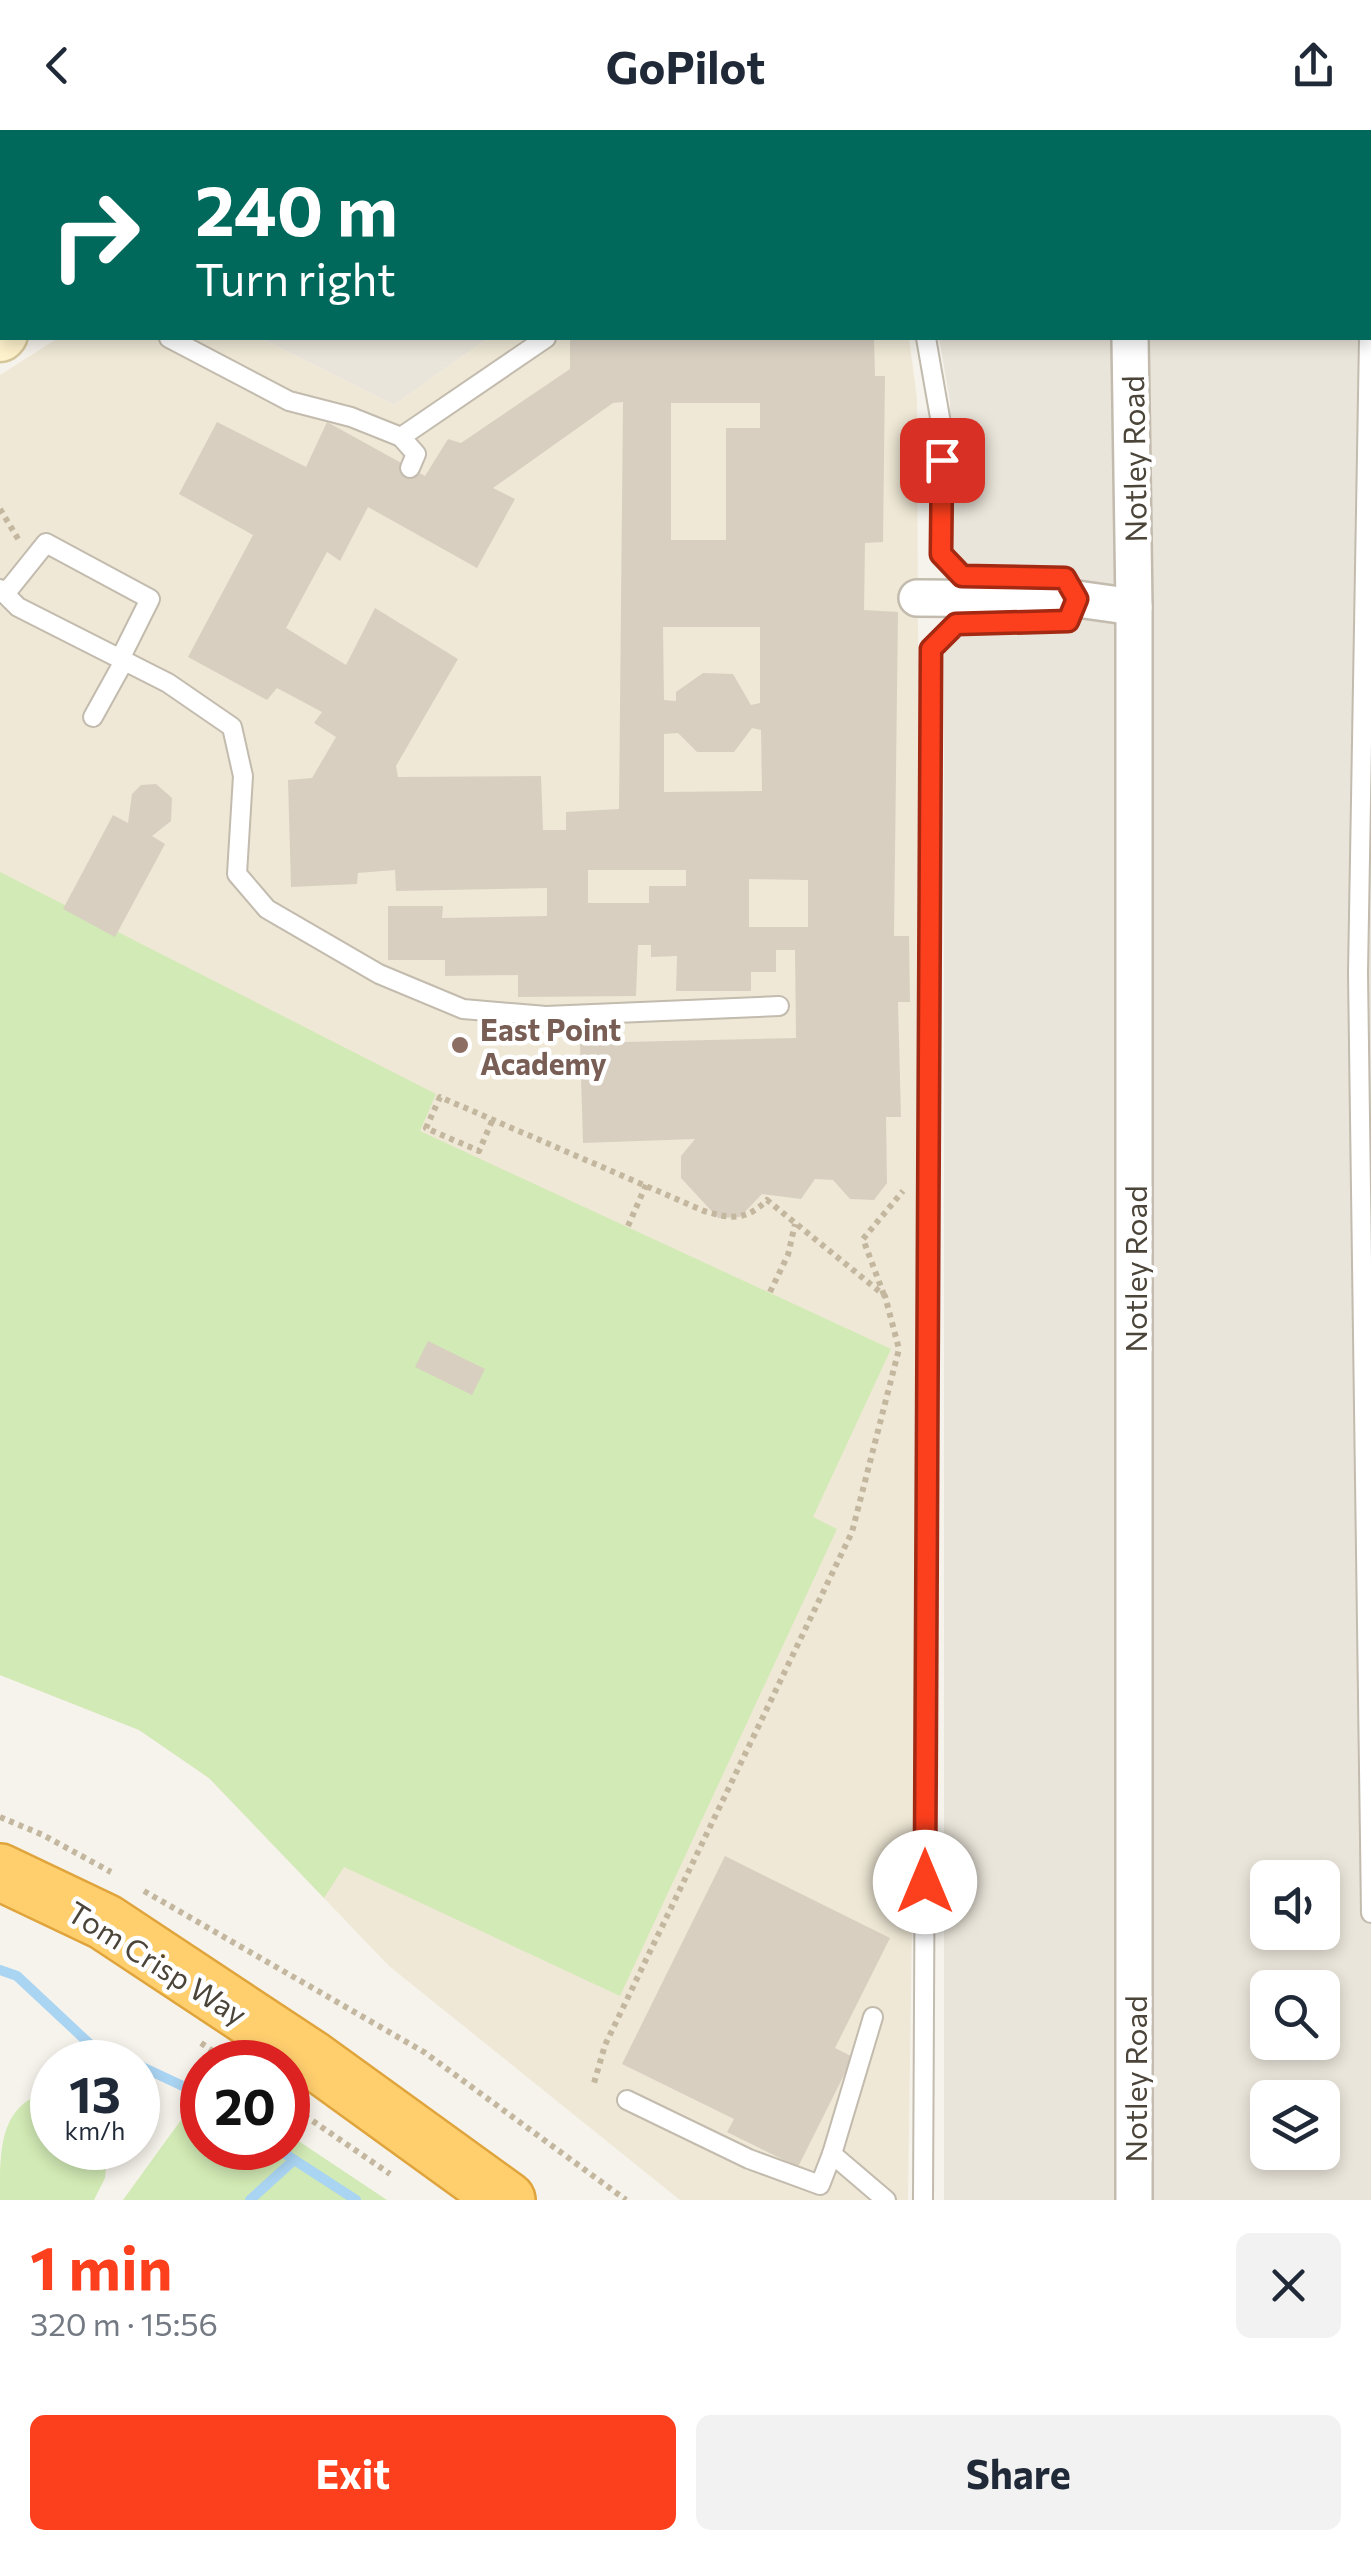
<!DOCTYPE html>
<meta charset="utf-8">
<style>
:root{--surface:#fff;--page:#f2f2f3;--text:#1f2937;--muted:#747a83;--accent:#fc3f1d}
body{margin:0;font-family:Commissioner,sans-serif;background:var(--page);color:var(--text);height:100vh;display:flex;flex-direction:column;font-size:38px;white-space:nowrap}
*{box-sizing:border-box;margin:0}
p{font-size:32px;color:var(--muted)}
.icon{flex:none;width:55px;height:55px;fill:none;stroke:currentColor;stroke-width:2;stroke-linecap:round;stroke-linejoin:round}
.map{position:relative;height:2070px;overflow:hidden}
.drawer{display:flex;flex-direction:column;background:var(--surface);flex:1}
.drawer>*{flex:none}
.guide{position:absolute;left:0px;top:0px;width:1372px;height:210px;box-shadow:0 5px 15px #0003;background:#00695c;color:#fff;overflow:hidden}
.tools{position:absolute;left:1250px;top:1730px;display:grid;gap:20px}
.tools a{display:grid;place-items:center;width:90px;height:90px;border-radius:15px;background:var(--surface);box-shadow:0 5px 15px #0003;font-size:50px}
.speed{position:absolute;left:30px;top:1910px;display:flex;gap:20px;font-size:50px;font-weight:700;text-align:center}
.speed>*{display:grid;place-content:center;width:130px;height:130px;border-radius:50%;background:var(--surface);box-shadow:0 5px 15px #0003;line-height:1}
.speed small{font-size:25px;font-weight:400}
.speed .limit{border:15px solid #d22;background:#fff;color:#111}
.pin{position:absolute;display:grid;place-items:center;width:85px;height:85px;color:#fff;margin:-42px;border-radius:20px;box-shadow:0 5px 15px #0006}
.me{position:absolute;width:110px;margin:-55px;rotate:0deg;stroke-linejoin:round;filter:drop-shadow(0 0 8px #0008)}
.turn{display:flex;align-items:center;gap:35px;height:210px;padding:0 30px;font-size:45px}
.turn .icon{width:130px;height:130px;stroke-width:2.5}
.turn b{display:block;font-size:70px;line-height:85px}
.round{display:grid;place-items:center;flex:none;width:105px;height:105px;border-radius:15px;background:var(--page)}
.head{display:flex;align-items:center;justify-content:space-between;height:170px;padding:0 30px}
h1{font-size:60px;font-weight:700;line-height:75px;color:var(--accent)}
.action{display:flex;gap:20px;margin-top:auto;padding:20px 30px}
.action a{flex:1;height:115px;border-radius:15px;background:var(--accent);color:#fff;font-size:40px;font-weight:700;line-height:115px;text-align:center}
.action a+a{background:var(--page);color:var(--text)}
header{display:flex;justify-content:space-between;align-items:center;height:130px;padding:0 30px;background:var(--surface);font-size:45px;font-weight:700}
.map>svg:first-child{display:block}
.residential{fill:#eae5da;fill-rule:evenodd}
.education{fill:#efe8d6}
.green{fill:#d2eab5}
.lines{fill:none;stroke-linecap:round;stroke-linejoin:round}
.stream{stroke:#a9d4f2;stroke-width:10}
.building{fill:#d8cfc1;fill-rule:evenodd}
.lane-casing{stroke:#c2bbae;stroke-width:22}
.street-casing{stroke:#c2bbae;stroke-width:40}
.secondary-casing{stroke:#d6c79b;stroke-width:55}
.highway-casing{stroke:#e0a43c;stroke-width:60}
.path{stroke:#c4b79f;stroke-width:6;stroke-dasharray:5 5;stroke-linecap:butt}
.lane{stroke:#fff;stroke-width:18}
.street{stroke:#fff;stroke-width:35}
.secondary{stroke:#fff3cd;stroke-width:50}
.highway{stroke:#ffcf6e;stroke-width:55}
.route-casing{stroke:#a42913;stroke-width:25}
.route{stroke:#fc3f1d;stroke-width:18}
.education-dot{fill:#8d6e63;stroke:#fff;stroke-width:4}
.labels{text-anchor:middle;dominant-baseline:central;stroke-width:9;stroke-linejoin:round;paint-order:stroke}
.street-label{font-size:30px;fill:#4b4439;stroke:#fff}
.education-label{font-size:30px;font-weight:bold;fill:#785e54;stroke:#fff;text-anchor:start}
</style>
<header><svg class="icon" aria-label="back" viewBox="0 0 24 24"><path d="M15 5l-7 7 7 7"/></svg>GoPilot<svg class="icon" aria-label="share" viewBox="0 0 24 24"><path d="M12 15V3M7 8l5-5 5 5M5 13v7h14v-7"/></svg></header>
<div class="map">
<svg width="1371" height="2070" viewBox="0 0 1371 2070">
<rect width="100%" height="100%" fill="#f6f3ec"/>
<!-- residential -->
<g class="residential">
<polygon points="367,0 775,0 363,2"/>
<path d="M853,0H1371V2070H944V531L951,406L950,272L939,208H1370V2ZM1268,1748H1322V1802H1268ZM1268,1858H1322V1912H1268ZM1268,1968H1322V2022H1268Z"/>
<polygon points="260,208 488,208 394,275"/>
</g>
<!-- education -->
<polygon class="education" points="58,208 260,208 394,275 488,208 909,208 917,268 921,1171 908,2070 680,2070 389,1836 209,1648 139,1600 0,1545 0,245"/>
<!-- green -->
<g class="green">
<polygon points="0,742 436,964 420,1001 891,1219 813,1387 837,1399 620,1866 344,1737 324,1768 209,1648 139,1600 0,1545"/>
<path d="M52,1960V2018H108L105,2048L94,2070H0C0,2014 0,1974 52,1960Z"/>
<polygon points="202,1961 202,2018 288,2018 288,2004 387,2070 123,2070"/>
</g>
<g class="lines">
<!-- stream -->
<g class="stream">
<polyline points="0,1840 17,1846 94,1918 131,1932"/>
<polyline points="138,1935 202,1965"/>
<polyline points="276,2018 356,2070"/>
<polyline points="250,2070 294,2030"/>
</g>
</g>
<!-- building -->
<g class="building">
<path d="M570,208H874L875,246H885L883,412L865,413L864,480L898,482L894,806H909L910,872H898L901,987H886L887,1053L874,1070L850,1069L833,1050L815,1049L801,1069L762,1064L740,1087L718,1088L681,1048V1026L695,1009L583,1013L580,913L796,908L795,820H776V842H751V861H676L677,826L651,827V815H638L636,866L518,867V845L445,846V830H388V776H443L442,788L547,786V758L396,761L395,740L358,743L357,754L291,757L288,650L312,648L336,607L314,593L322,582L277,558L267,570L188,527L253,405L179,364L217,292L306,337L327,292L425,346L448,309L461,313L570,239ZM623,272L619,679L566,682V700H543L541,646L398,647L396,636L458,529L375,478L346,535L286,498L327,422L340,431L368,377L477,438L515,369L493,358L613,273ZM671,273H760V298H726V410H671ZM663,497H760V573L751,575L733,544L703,543L676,562V571L664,570ZM752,598L761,600L762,661L664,662V604L678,603L697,622H734ZM588,740H686V756H649V773H588ZM749,749L808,750V797H749Z"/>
<polygon points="156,654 172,668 171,691 152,706 165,714 115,807 63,779 113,685 128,693 132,664 141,655"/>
<polygon points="428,1211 485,1239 472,1265 415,1237"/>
<polygon points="725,1726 890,1808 835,1918 853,1927 798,2037 727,2002 734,1989 622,1934"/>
</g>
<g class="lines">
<defs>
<g id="lane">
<polyline points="1370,139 1371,64"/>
<polyline points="169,208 289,271 351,287 401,307 546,208"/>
<polyline points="1369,208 1358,843 1371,1783"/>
<polyline points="401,307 416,324 410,338"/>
<polyline points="0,459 18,477 168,553 232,597 243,646 237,744 267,779 379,844 463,879 546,886 779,876"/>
<polyline points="5,464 46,413 150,469 120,529"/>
<polyline points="93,587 124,531"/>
<polyline points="627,1970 749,2029 820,2055 832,2024 886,2070"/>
<polyline points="832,2024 873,1887"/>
<polyline points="923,2070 931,519 956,495 1068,491 1077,469 1065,449 962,446 941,424 942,299 926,208"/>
</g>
<g id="street">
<polyline points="1057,0 1059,2"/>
<polyline points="1130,208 1134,477 1134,2070"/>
<polyline points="917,468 1077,469 1134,477"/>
</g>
<g id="secondary">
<polyline points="233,0 235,2"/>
<polyline points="296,2 300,0"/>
<polyline points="0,206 2,204"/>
</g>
<polyline id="highway" points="0,1742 105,1792 312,1929 507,2070"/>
</defs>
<!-- lane casing -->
<use href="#lane" class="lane-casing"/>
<!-- street casing -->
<use href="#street" class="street-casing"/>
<!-- secondary casing -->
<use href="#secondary" class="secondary-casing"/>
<!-- highway casing -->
<use href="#highway" class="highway-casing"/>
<!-- path -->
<g class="path">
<polyline points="0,379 20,412"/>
<path d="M492,991L479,1021L426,998L440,967L704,1081C731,1089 746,1091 767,1070L885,1166L899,1219L852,1402L605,1915L594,1953"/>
<polyline points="628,1096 646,1055"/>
<polyline points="770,1162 788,1125 795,1094"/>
<polyline points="884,1165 863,1109 903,1061"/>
<polyline points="0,1687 43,1705 111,1742"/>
<polyline points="144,1761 424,1922 626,2070"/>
<polyline points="201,1913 229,1932"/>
<polyline points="288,1974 390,2044"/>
</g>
<!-- lane -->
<use href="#lane" class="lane"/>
<!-- street -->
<use href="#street" class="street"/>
<!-- secondary -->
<use href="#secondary" class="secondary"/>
<!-- highway -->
<use href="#highway" class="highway"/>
</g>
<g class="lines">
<defs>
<polyline id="route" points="925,1752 931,519 956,494 1068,491 1077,469 1065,448 962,446 941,424 942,330"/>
</defs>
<!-- route casing -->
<use href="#route" class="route-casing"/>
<!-- route -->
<use href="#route" class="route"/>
</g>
<!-- markers -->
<circle class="education-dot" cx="460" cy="915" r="10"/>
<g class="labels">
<!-- street labels -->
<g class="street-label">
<text transform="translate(1133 329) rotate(-91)">Notley Road</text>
<text transform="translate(1134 1139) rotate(-90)">Notley Road</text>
<text transform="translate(158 1832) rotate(32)">Tom Crisp Way</text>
<text transform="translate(1134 1949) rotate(-90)">Notley Road</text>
</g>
<!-- education labels -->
<g class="education-label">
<text x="480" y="898">East Point<tspan x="480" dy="34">Academy</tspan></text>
</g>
</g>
</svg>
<div class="tools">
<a><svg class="icon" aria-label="sound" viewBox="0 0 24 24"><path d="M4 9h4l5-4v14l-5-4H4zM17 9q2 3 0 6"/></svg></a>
<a><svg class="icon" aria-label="search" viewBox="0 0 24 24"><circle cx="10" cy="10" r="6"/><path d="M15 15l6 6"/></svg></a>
<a><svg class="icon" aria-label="layers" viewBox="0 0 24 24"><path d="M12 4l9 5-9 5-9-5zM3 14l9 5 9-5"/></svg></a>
</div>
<div class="speed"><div>13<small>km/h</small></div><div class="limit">20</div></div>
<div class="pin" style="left:942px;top:330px;background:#d93025"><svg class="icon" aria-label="arrive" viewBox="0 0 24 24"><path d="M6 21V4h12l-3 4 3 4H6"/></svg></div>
<svg class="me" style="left:925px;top:1752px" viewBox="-20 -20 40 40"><circle r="19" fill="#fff"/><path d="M0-13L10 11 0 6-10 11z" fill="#fc3f1d"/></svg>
<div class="guide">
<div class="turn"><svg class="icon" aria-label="right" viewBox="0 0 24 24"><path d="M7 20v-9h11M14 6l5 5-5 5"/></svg><div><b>240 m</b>Turn right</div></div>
</div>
</div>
<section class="drawer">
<div class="head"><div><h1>1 min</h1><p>320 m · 15:56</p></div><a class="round"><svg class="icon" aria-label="close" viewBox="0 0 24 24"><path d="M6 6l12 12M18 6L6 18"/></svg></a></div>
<div class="action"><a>Exit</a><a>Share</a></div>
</section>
